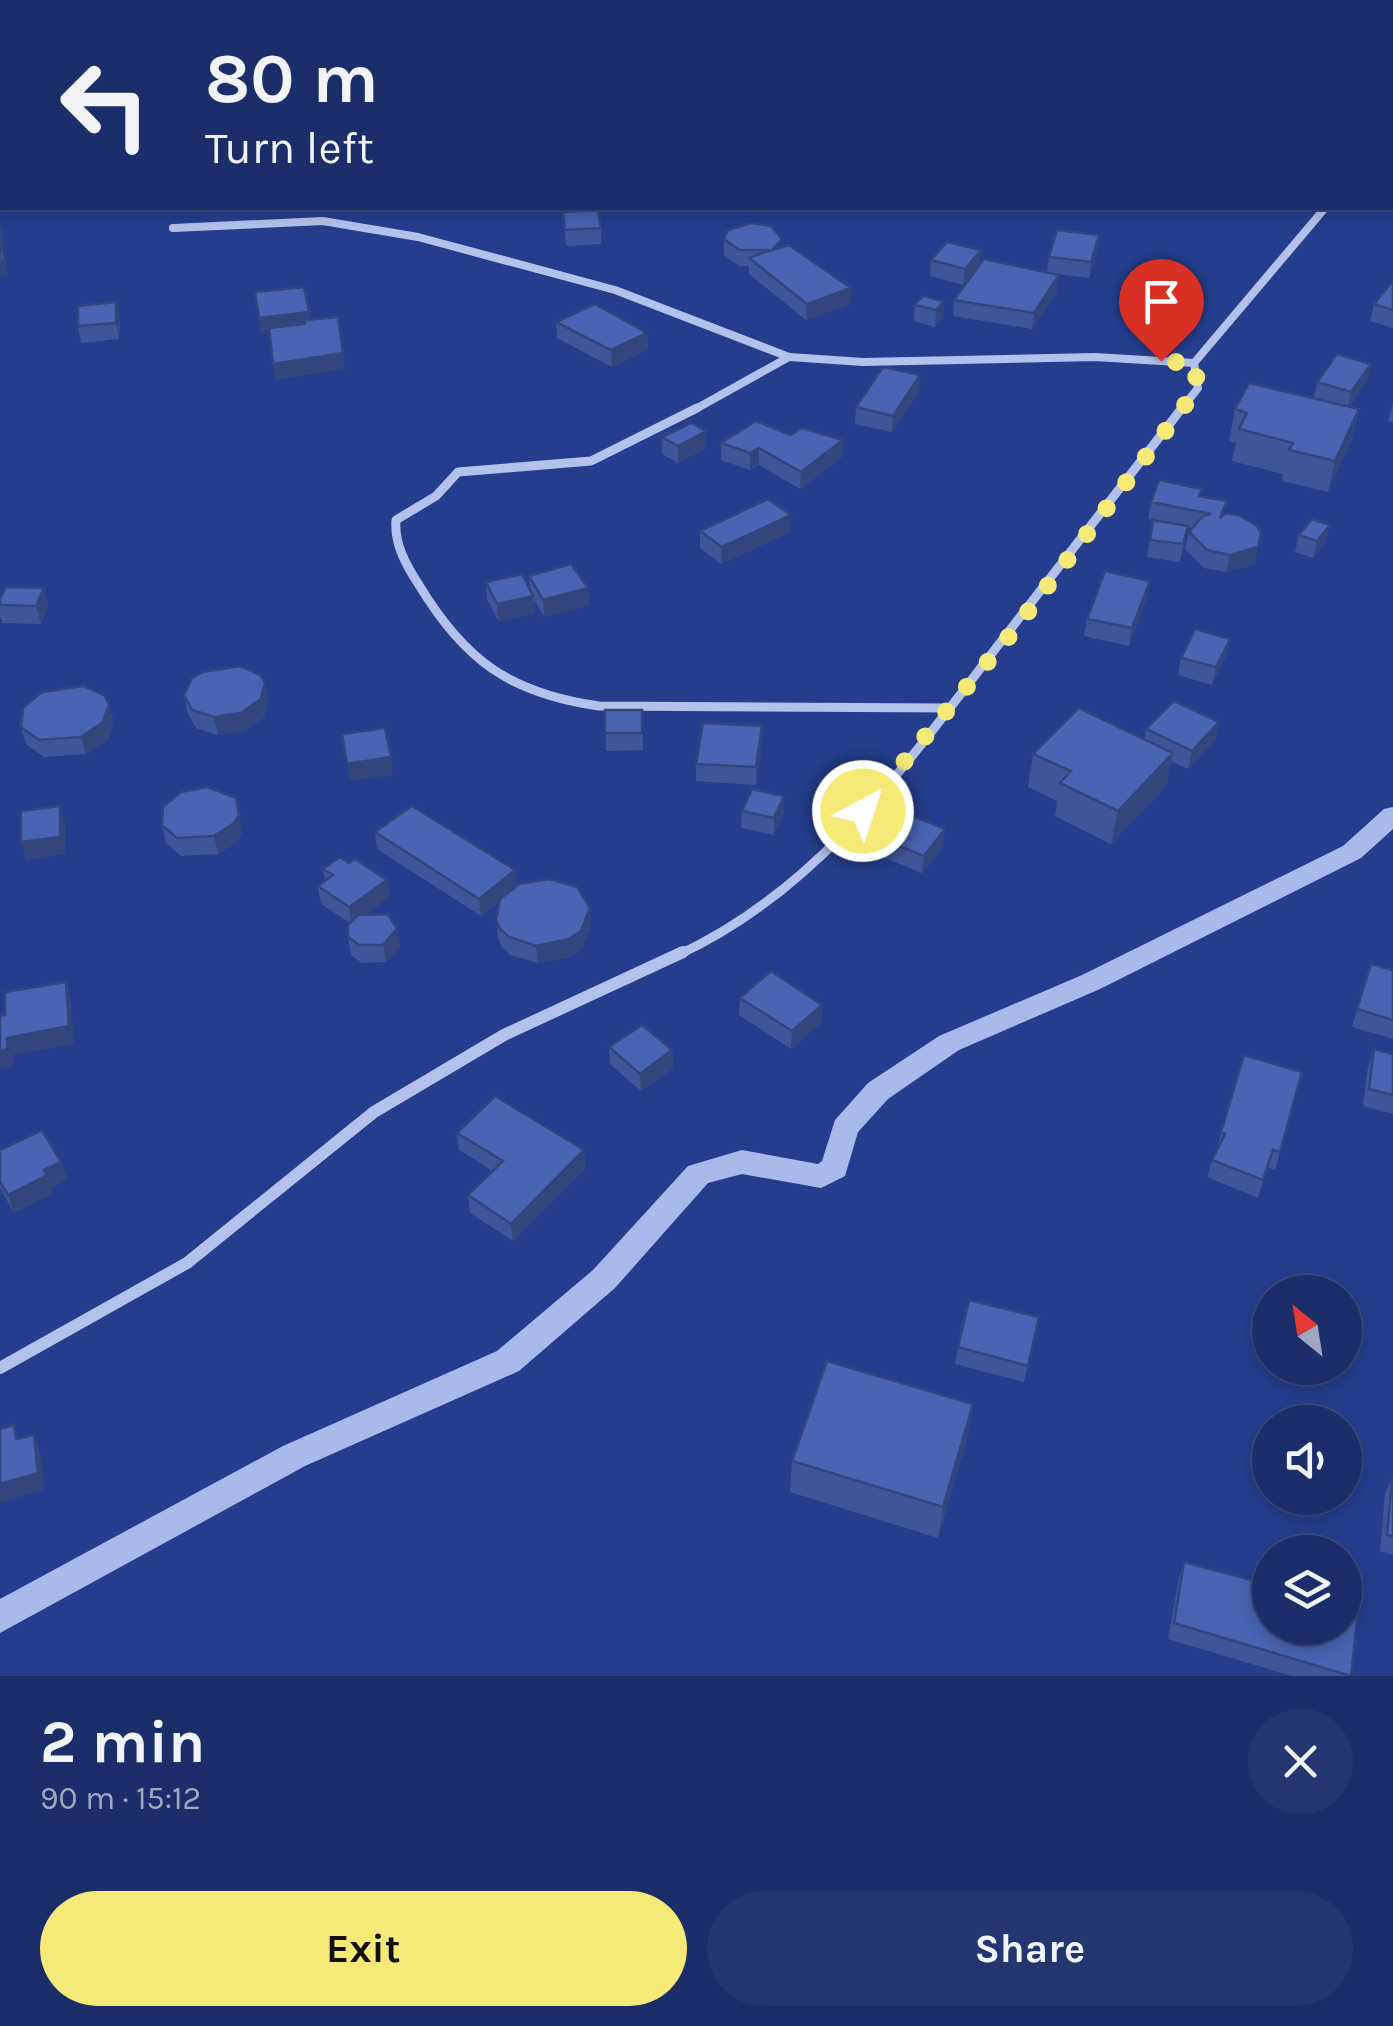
<!DOCTYPE html>
<meta charset="utf-8">
<style>
:root{--surface:#1b2e6a;--page:#243670;--text:#f1f3f6;--muted:#a0a8c1;--line:#394a7e;--accent:#f5e977}
body{margin:0;font-family:Karla,sans-serif;background:var(--page);color:var(--text);height:100vh;display:flex;flex-direction:column;font-size:38px;white-space:nowrap}
*{box-sizing:border-box;margin:0}
p{font-size:32px;color:var(--muted)}
.icon{flex:none;width:55px;height:55px;fill:none;stroke:currentColor;stroke-width:2;stroke-linecap:round;stroke-linejoin:round}
.map{position:relative;height:1676px;overflow:hidden}
.side{display:flex;flex-direction:column;background:var(--surface);flex:1}
.side>*{flex:none}
.hud{position:absolute;left:0px;top:0px;width:1395px;height:210px;box-shadow:0 5px 15px #0003,0 0 0 2px var(--line);background:#1b2e6a;color:var(--text);overflow:hidden}
.needle{width:65px;rotate:330deg}
.tools{position:absolute;left:1252px;top:1275px;display:grid;gap:20px}
.tools a{display:grid;place-items:center;width:110px;height:110px;border-radius:50%;background:var(--surface);box-shadow:0 5px 15px #0003,0 0 0 2px var(--line);font-size:50px}
.pin{position:absolute;display:grid;place-items:center;width:85px;height:85px;color:#fff;margin:-102px -42px;border-radius:50% 50% 50% 0;rotate:-45deg;box-shadow:0 0 10px #0007}
.pin .icon{rotate:45deg}
.me{position:absolute;width:110px;margin:-55px;rotate:40deg;stroke-linejoin:round;filter:drop-shadow(0 0 8px #0008)}
.turn{display:flex;align-items:center;gap:35px;height:210px;padding:0 40px;font-size:45px}
.turn .icon{width:130px;height:130px;stroke-width:2.5}
.turn b{display:block;font-size:70px;line-height:85px}
.round{display:grid;place-items:center;flex:none;width:105px;height:105px;border-radius:52px;background:var(--page)}
.overview{display:flex;align-items:center;justify-content:space-between;height:170px;padding:0 40px}
h1{font-size:60px;font-weight:700;line-height:75px}
.button{display:flex;gap:20px;margin-top:auto;padding:20px 40px}
.button a{flex:1;height:115px;border-radius:60px;background:var(--accent);color:#111;font-size:40px;font-weight:700;line-height:115px;text-align:center}
.button a+a{background:var(--page);color:var(--text)}
.map>svg:first-child{display:block}
.lines{fill:none;stroke-linecap:round;stroke-linejoin:round}
.stream{fill:#a8baec;fill-rule:evenodd}
.minor-far2{stroke:#b3c2eb;stroke-width:8}
.minor-far1{stroke:#b3c2eb;stroke-width:9}
.minor{stroke:#b3c2eb;stroke-width:12}
.wall{fill:#3e5699}
.shaded-wall{fill:#32467d}
.building{fill:#4864b2;stroke:#32467d;stroke-width:2.5}
.route{stroke:#f5e977;stroke-width:18;stroke-dasharray:0 32.4}
</style>
<div class="map">
<svg width="1393" height="1676" viewBox="0 0 1393 1676">
<rect width="100%" height="100%" fill="#243e8d"/>
<g class="lines">
<!-- stream -->
<g class="stream">
<polygon points="2,130 2,141 0,142 0,131"/>
<polygon points="1393,807 1393,829 1361,858 1100,989 959,1050 888,1099 858,1132 845,1176 821,1188 742,1174 708,1183 615,1288 519,1371 305,1466 0,1633 0,1599 283,1446 497,1351 593,1270 688,1166 742,1150 818,1164 822,1161 835,1120 868,1083 939,1036 1082,975 1343,846 1384,809"/>
</g>
<!-- minor-far2 -->
<g class="minor-far2">
<polyline points="1326,0 1331,2"/>
<polyline points="1164,2 1173,0"/>
<polyline points="173,228 323,221 418,237 615,290 789,357 863,362 1095,357 1194,363"/>
<polyline points="692,411 789,357"/>
<polyline points="1180,411 1198,388 1194,363 1325,208"/>
</g>
<!-- minor-far1 -->
<g class="minor-far1">
<path d="M697,408L591,461L458,472L436,496L396,520C394,544 406,565 419,585C465,661 510,693 599,706L950,708"/>
<path d="M678,955C816,892 906,765 996,648C1058,568 1120,488 1182,408"/>
</g>
<!-- minor -->
<polyline class="minor" points="0,1368 187,1263 374,1112 504,1035 683,952"/>
</g>
<!-- wall -->
<g class="wall">
<polygon points="563,212 601,228 601,244 566,246"/>
<polygon points="1099,235 1097,251 1089,278 1047,273 1049,257"/>
<polygon points="724,239 782,247 850,304 806,320 749,274 749,266 739,266 724,255"/>
<polygon points="981,250 979,266 963,285 930,276 931,260"/>
<polygon points="1393,281 1393,328 1370,321 1374,304"/>
<polygon points="1057,292 1032,329 953,316 954,300"/>
<polygon points="944,301 943,317 935,327 914,321 915,305"/>
<polygon points="116,302 120,319 119,339 81,343 78,326"/>
<polygon points="556,322 647,333 648,349 612,367 557,338"/>
<polygon points="1367,380 1349,407 1359,409 1351,441 1328,492 1282,481 1283,474 1232,461 1236,443 1229,441 1235,409 1314,398 1317,382"/>
<polygon points="919,392 892,432 855,424 856,407"/>
<polygon points="1393,403 1393,423 1388,421"/>
<polygon points="706,431 706,448 678,463 662,454 662,437"/>
<polygon points="790,435 843,440 842,457 800,489 759,465 750,470 721,460 721,443"/>
<polygon points="1201,496 1224,514 1255,564 1226,572 1204,568 1185,549 1189,532 1192,528 1187,527 1180,562 1147,557 1153,520 1159,521 1148,519 1151,502"/>
<polygon points="700,531 790,532 721,564 700,548"/>
<polygon points="1299,535 1326,542 1313,558 1295,552"/>
<polygon points="529,576 588,588 589,605 544,617 534,599 535,613 499,622 487,599 486,582 530,590"/>
<polygon points="1147,598 1129,646 1084,636 1087,619"/>
<polygon points="0,599 48,606 41,624 2,623 0,615"/>
<polygon points="1230,639 1226,656 1212,685 1178,675 1181,658"/>
<polygon points="184,695 268,700 264,717 244,731 218,735 196,728 187,712"/>
<polygon points="605,710 642,710 643,750 606,751"/>
<polygon points="114,721 108,740 86,754 44,757 26,744 21,727"/>
<polygon points="1219,722 1215,740 1188,769 1171,761 1166,786 1111,844 1055,816 1057,801 1028,787 1033,754 1145,739 1146,729"/>
<polygon points="762,726 762,744 756,785 696,781 696,764"/>
<polygon points="784,796 784,813 774,835 741,828 742,811"/>
<polygon points="236,798 242,832 238,841 218,854 181,856 166,843 162,825"/>
<polygon points="375,832 517,886 590,908 591,925 582,948 570,957 538,963 510,955 502,947 498,937 496,920 500,901 481,916 377,849"/>
<polygon points="879,838 943,847 922,873 877,855"/>
<polygon points="349,863 387,880 389,897 366,914 397,929 400,947 386,962 362,963 351,955 348,937 350,923 321,904 318,886 325,881 323,869"/>
<polygon points="1371,964 1393,970 1393,1039 1352,1027"/>
<polygon points="740,998 822,1005 821,1023 791,1049 739,1015"/>
<polygon points="609,1047 672,1050 673,1068 641,1091 610,1064"/>
<polygon points="1374,1049 1393,1054 1393,1114 1363,1106 1368,1067"/>
<polygon points="1302,1072 1275,1170 1267,1167 1258,1198 1207,1177 1212,1160 1217,1150 1221,1132"/>
<polygon points="457,1133 584,1150 585,1168 513,1241 470,1213 468,1195 493,1171 459,1150"/>
<polygon points="0,1150 61,1162 67,1179 51,1187 53,1193 14,1213 0,1188"/>
<polygon points="1039,1317 1024,1382 955,1364 958,1347"/>
<polygon points="973,1404 968,1435 938,1538 790,1492 792,1461"/>
<polygon points="1392,1478 1393,1478 1393,1555 1380,1551 1385,1494"/>
<polygon points="1184,1562 1351,1676 1292,1676 1168,1639 1179,1578"/>
</g>
<!-- shaded-wall -->
<g class="shaded-wall">
<polygon points="0,224 8,276 0,277"/>
<polygon points="1099,235 1097,251 1089,278 1091,262"/>
<polygon points="981,250 979,266 963,285 965,269"/>
<polygon points="1059,275 1057,292 1032,329 1034,313"/>
<polygon points="851,288 850,304 806,320 807,304"/>
<polygon points="944,301 943,317 935,327 936,310"/>
<polygon points="116,302 120,319 119,339 116,323"/>
<polygon points="309,312 311,328 261,334 259,318"/>
<polygon points="647,333 648,349 612,367 611,350"/>
<polygon points="343,353 345,369 275,380 273,364"/>
<polygon points="1371,364 1367,380 1347,409 1351,392"/>
<polygon points="920,375 919,392 892,432 893,416"/>
<polygon points="1359,409 1351,441 1328,492 1335,461"/>
<polygon points="706,431 706,448 678,463 678,446"/>
<polygon points="843,440 842,457 800,489 801,472"/>
<polygon points="759,448 759,465 750,470 750,453"/>
<polygon points="791,515 790,532 721,564 722,547"/>
<polygon points="1330,525 1326,542 1313,558 1317,541"/>
<polygon points="1258,547 1255,564 1226,572 1230,555"/>
<polygon points="1150,581 1147,598 1129,646 1132,628"/>
<polygon points="44,588 48,606 41,624 36,606"/>
<polygon points="588,588 589,605 544,617 543,600"/>
<polygon points="533,596 535,613 499,622 497,604"/>
<polygon points="1230,639 1226,656 1212,685 1216,667"/>
<polygon points="265,682 268,700 264,717 244,731 218,735 214,717"/>
<polygon points="109,704 114,721 108,740 86,754 81,737"/>
<polygon points="1219,722 1215,740 1188,769 1192,751"/>
<polygon points="762,726 762,744 756,785 756,767"/>
<polygon points="1173,753 1166,786 1111,844 1118,811"/>
<polygon points="391,757 393,775 350,781 347,764"/>
<polygon points="784,796 784,813 774,835 774,818"/>
<polygon points="236,798 242,832 238,841 218,854 214,836"/>
<polygon points="60,806 65,824 65,854 26,860 21,842"/>
<polygon points="945,829 943,847 922,873 924,856"/>
<polygon points="515,870 517,888 481,916 479,899"/>
<polygon points="387,880 389,897 352,925 349,907"/>
<polygon points="590,908 591,925 582,948 570,957 538,963 536,946"/>
<polygon points="397,929 400,947 386,962 383,945"/>
<polygon points="66,982 71,999 74,1044 13,1055 13,1067 0,1069 0,1051 7,1038"/>
<polygon points="822,1005 821,1023 791,1049 792,1031"/>
<polygon points="672,1050 673,1068 641,1091 640,1074"/>
<polygon points="584,1150 585,1168 513,1241 511,1224"/>
<polygon points="61,1162 67,1179 51,1187 53,1193 14,1213 8,1195 44,1170"/>
<polygon points="973,1404 968,1435 938,1538 943,1507"/>
<polygon points="34,1435 40,1451 45,1489 0,1503 0,1484"/>
</g>
<!-- building -->
<g class="building">
<polygon points="531,0 552,0 556,2 521,2"/>
<polygon points="598,210 601,228 565,230 563,212"/>
<polygon points="752,223 771,226 782,239 772,250 789,245 851,288 807,304 749,258 770,250 739,250 724,239 728,230"/>
<polygon points="0,226 4,260 0,260"/>
<polygon points="1057,230 1099,235 1091,262 1049,257"/>
<polygon points="947,242 981,250 965,269 931,260"/>
<polygon points="984,259 1059,275 1034,313 954,300"/>
<polygon points="1393,281 1393,310 1374,304"/>
<polygon points="304,287 309,312 259,318 255,292"/>
<polygon points="923,296 944,301 936,310 915,305"/>
<polygon points="116,302 116,323 78,326 78,306"/>
<polygon points="595,304 647,333 611,350 556,322"/>
<polygon points="338,317 343,353 273,364 269,328 305,324 305,320"/>
<polygon points="1337,354 1371,364 1351,392 1317,382"/>
<polygon points="883,367 920,375 893,416 856,407"/>
<polygon points="1249,383 1359,409 1335,461 1289,450 1293,443 1239,429 1247,413 1235,409"/>
<polygon points="756,421 790,435 802,428 843,440 801,472 759,448 750,453 721,443"/>
<polygon points="691,423 706,431 678,446 662,437"/>
<polygon points="1159,480 1202,489 1199,496 1227,501 1220,518 1226,513 1238,515 1256,525 1261,532 1258,547 1230,555 1207,550 1189,532 1203,516 1211,514 1151,502"/>
<polygon points="768,499 791,515 722,547 700,531"/>
<polygon points="1312,519 1330,525 1317,541 1299,535"/>
<polygon points="1153,520 1188,526 1183,544 1150,540"/>
<polygon points="571,564 588,588 543,600 529,576"/>
<polygon points="1105,571 1150,581 1132,628 1087,619"/>
<polygon points="522,574 533,596 497,604 486,582"/>
<polygon points="6,587 44,588 36,606 0,605 0,599"/>
<polygon points="1195,629 1230,639 1216,667 1181,658"/>
<polygon points="240,666 260,675 265,682 261,699 241,713 214,717 192,710 184,695 192,678 203,672"/>
<polygon points="84,686 104,695 109,704 103,722 81,737 39,740 21,727 23,708 42,692"/>
<polygon points="1174,701 1219,722 1192,751 1146,729"/>
<polygon points="1079,708 1173,753 1118,811 1060,783 1071,771 1033,754"/>
<rect x="605" y="710" width="37" height="23"/>
<polygon points="703,723 762,726 756,767 696,764"/>
<polygon points="385,728 391,757 347,764 342,734"/>
<polygon points="207,787 236,798 239,815 234,823 214,836 177,838 162,825 163,807 181,792"/>
<polygon points="752,789 784,796 774,818 742,811"/>
<polygon points="60,806 60,837 21,842 21,811"/>
<polygon points="412,806 515,870 479,899 375,832"/>
<polygon points="900,811 945,829 924,856 879,838"/>
<polygon points="340,857 349,863 355,859 387,880 349,907 318,886 333,875 323,869"/>
<polygon points="549,879 577,887 590,908 581,931 569,939 536,946 509,937 500,929 496,920 500,899 519,884"/>
<polygon points="388,914 397,929 383,945 359,945 348,937 348,925 358,915"/>
<polygon points="1371,964 1393,970 1393,1020 1357,1009"/>
<polygon points="771,971 822,1005 792,1031 740,998"/>
<polygon points="66,982 69,1026 7,1038 7,1049 0,1051 0,1016 5,1015 5,992"/>
<polygon points="642,1025 672,1050 640,1074 609,1047"/>
<polygon points="1374,1049 1393,1054 1393,1095 1369,1089"/>
<polygon points="1244,1055 1302,1072 1280,1152 1273,1150 1263,1180 1212,1160 1225,1134 1221,1132"/>
<polygon points="495,1096 584,1150 511,1224 468,1195 503,1161 457,1133"/>
<polygon points="42,1130 61,1162 44,1170 47,1175 8,1195 0,1182 0,1150"/>
<polygon points="969,1300 1039,1317 1028,1366 958,1347"/>
<polygon points="827,1361 973,1404 943,1507 792,1461"/>
<polygon points="14,1425 16,1439 34,1435 38,1473 0,1484 0,1429"/>
<polygon points="1392,1478 1393,1478 1393,1536 1387,1535"/>
<polygon points="1184,1562 1270,1585 1270,1628 1345,1628 1345,1606 1358,1610 1351,1676 1174,1623"/>
</g>
<g class="lines">
<!-- route -->
<polyline class="route" points="863,811 1011,634 1198,388 1194,363 1161,361"/>
</g>
</svg>
<div class="tools">
<a><svg class="needle" viewBox="-14 -14 28 28"><path d="M0-13l5 13h-10z" fill="#e53935"/><path d="M0 13l5-13h-10z" fill="#a0a8c1"/></svg></a>
<a><svg class="icon" aria-label="sound" viewBox="0 0 24 24"><path d="M4 9h4l5-4v14l-5-4H4zM17 9q2 3 0 6"/></svg></a>
<a><svg class="icon" aria-label="layers" viewBox="0 0 24 24"><path d="M12 4l9 5-9 5-9-5zM3 14l9 5 9-5"/></svg></a>
</div>
<div class="pin" style="left:1161px;top:361px;background:#d93025"><svg class="icon" aria-label="arrive" viewBox="0 0 24 24"><path d="M6 21V4h12l-3 4 3 4H6"/></svg></div>
<svg class="me" style="left:863px;top:811px" viewBox="-20 -20 40 40"><circle r="17" fill="#f5e977" stroke="#fff" stroke-width="3"/><path d="M0-11L8 9 0 5-8 9z" fill="#fff"/></svg>
<div class="hud">
<div class="turn"><svg class="icon" aria-label="left" viewBox="0 0 24 24"><path d="M17 20v-9H6M10 6l-5 5 5 5"/></svg><div><b>80 m</b>Turn left</div></div>
</div>
</div>
<section class="side">
<div class="overview"><div><h1>2 min</h1><p>90 m · 15:12</p></div><a class="round"><svg class="icon" aria-label="close" viewBox="0 0 24 24"><path d="M6 6l12 12M18 6L6 18"/></svg></a></div>
<div class="button"><a>Exit</a><a>Share</a></div>
</section>
